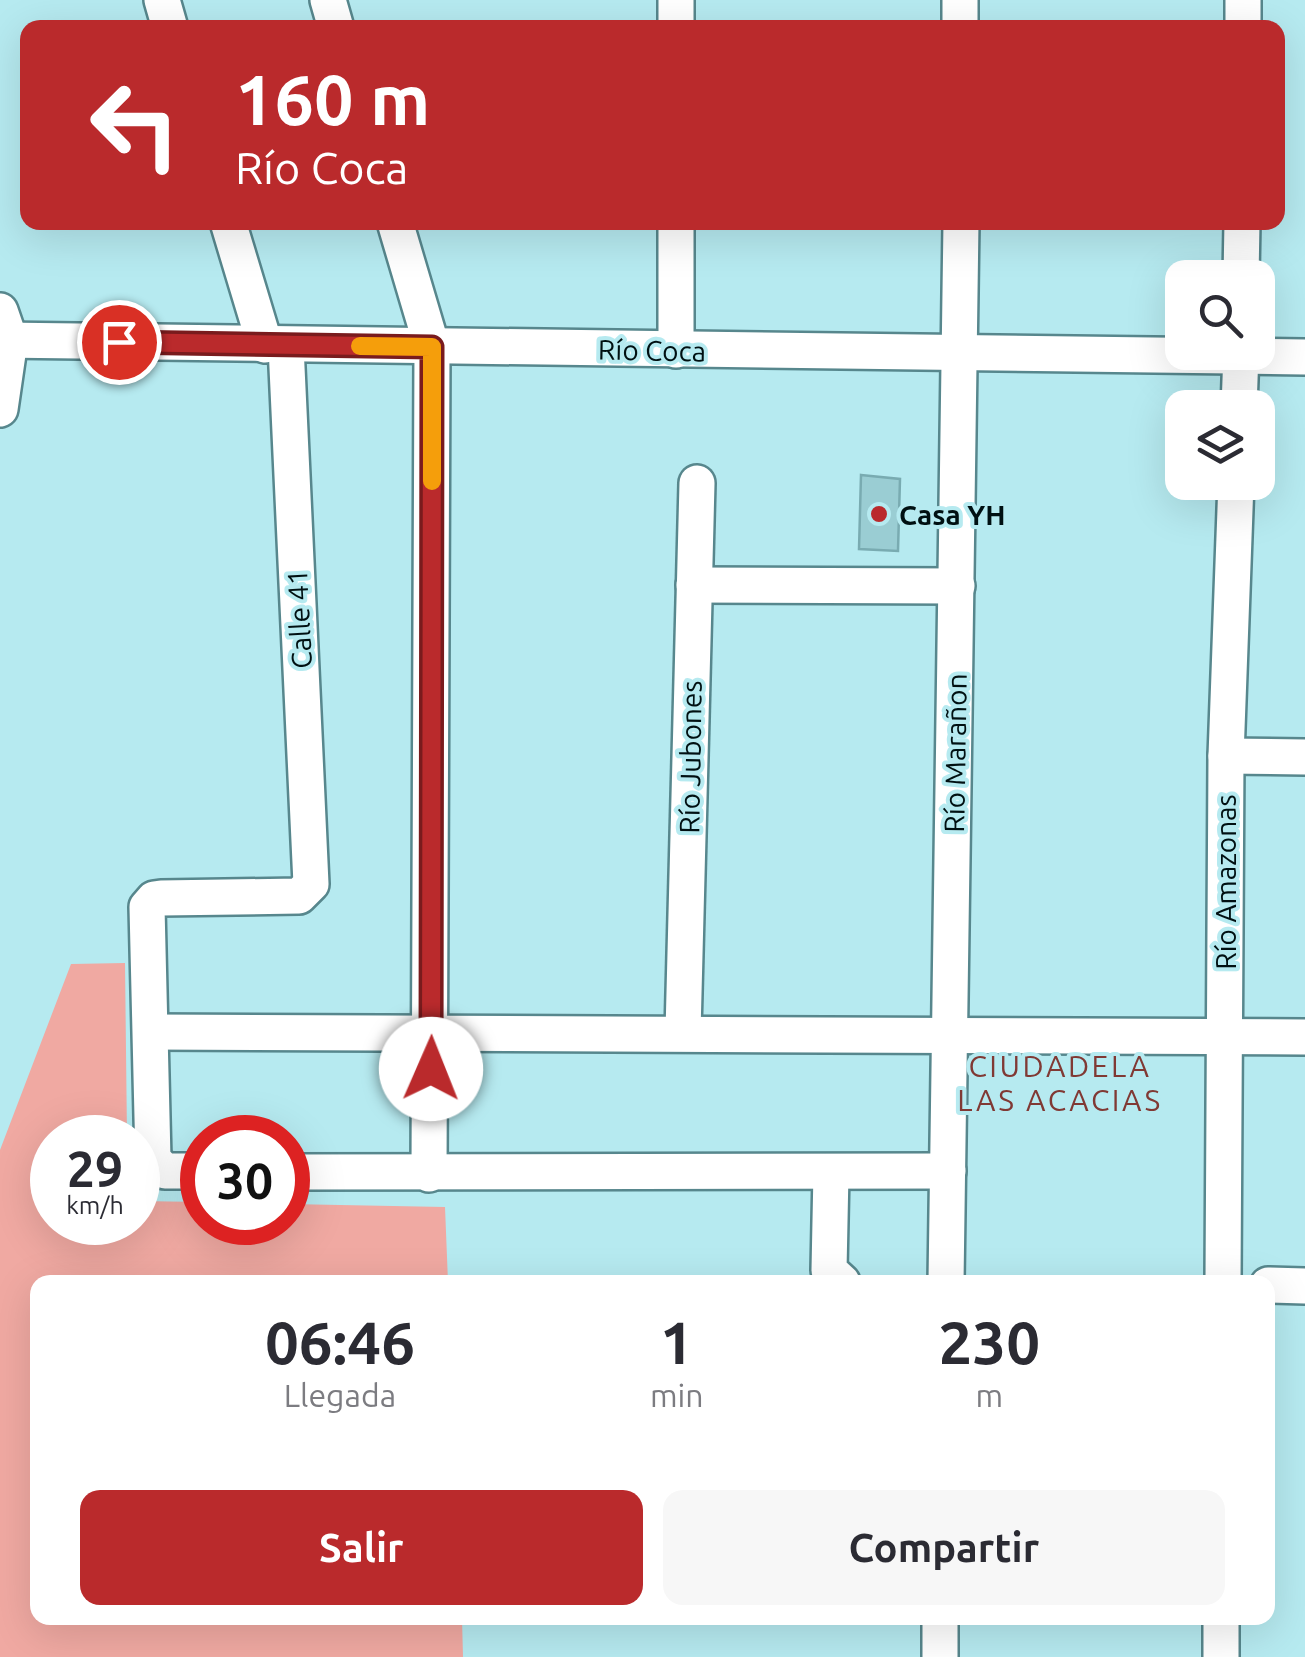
<!DOCTYPE html>
<html lang="es">
<meta charset="utf-8">
<style>
:root{--surface:#fff;--page:#f7f7f7;--text:#2b2b33;--muted:#7c7c81;--accent:#ba2a2c}
body{margin:0;font-family:Ubuntu,sans-serif;background:var(--page);color:var(--text);height:100vh;display:flex;flex-direction:column;font-size:38px;white-space:nowrap}
*{box-sizing:border-box;margin:0}
p{font-size:32px;color:var(--muted)}
.icon{flex:none;width:55px;height:55px;fill:none;stroke:currentColor;stroke-width:2;stroke-linecap:round;stroke-linejoin:round}
.map{position:relative;flex:1;overflow:hidden}
.drawer{position:absolute;left:30px;top:1275px;width:1245px;height:350px;display:flex;flex-direction:column;background:var(--surface);border-radius:20px;box-shadow:0 10px 40px #0002}
.drawer>*{flex:none}
.guide{position:absolute;left:20px;top:20px;width:1265px;height:210px;border-radius:20px;box-shadow:0 10px 40px #0002;background:#ba2a2c;color:#fff;overflow:hidden}
.controls{position:absolute;left:1165px;top:260px;display:grid;gap:20px}
.controls a{display:grid;place-items:center;width:110px;height:110px;border-radius:20px;background:var(--surface);box-shadow:0 10px 40px #0002;font-size:50px}
.speed{position:absolute;left:30px;top:1115px;display:flex;gap:20px;font-size:50px;font-weight:700;text-align:center}
.speed>*{display:grid;place-content:center;width:130px;height:130px;border-radius:50%;background:var(--surface);box-shadow:0 10px 40px #0002;line-height:1}
.speed small{font-size:25px;font-weight:400}
.speed .limit{border:15px solid #d22;background:#fff;color:#111}
.pin{position:absolute;display:grid;place-items:center;width:85px;height:85px;color:#fff;margin:-42px;border:5px solid #fff;border-radius:50%;box-shadow:0 2px 10px #0007}
.me{position:absolute;width:110px;margin:-55px;rotate:1deg;stroke-linejoin:round;filter:drop-shadow(0 0 8px #0008)}
.turn{display:flex;align-items:center;gap:35px;height:210px;padding:0 50px;font-size:45px}
.turn .icon{width:130px;height:130px;stroke-width:2.5}
.turn b{display:block;font-size:70px;line-height:85px}
.eta{display:flex;justify-content:space-evenly;align-items:center;height:170px;text-align:center}
.eta b{font-size:60px;font-weight:700;line-height:70px}
.button{display:flex;gap:20px;margin-top:auto;padding:20px 50px}
.button a{flex:1;height:115px;border-radius:20px;background:var(--accent);color:#fff;font-size:40px;font-weight:700;line-height:115px;text-align:center}
.button a+a{background:var(--page);color:var(--text)}
.map>svg:first-child{display:block}
.green{fill:#f0a9a2}
.building{fill:#9acdd3;stroke:#79abb1;stroke-width:2.5}
.lines{fill:none;stroke-linecap:round;stroke-linejoin:round}
.minor-casing{stroke:#57878d;stroke-width:40}
.minor{stroke:#fff;stroke-width:35}
.route-casing{stroke:#791b1d;stroke-width:25}
.route{stroke:#ba2a2c;stroke-width:18}
.slow{stroke:#f59e0b;stroke-width:18}
.poi-dot{fill:#ba2a2c;stroke:#b6eaf0;stroke-width:4}
.labels{text-anchor:middle;dominant-baseline:central;stroke-width:8;stroke-linejoin:round;paint-order:stroke}
.street-label{font-size:28px;fill:#001012;stroke:#b6eaf0}
.poi-label{font-size:28px;font-weight:bold;fill:#001012;stroke:#b6eaf0;text-anchor:start}
.neighbourhood-label{font-size:30px;letter-spacing:2.5px;fill:#803934;stroke:#b6eaf0}
</style>
<div class="map">
<svg width="1305" height="1657" viewBox="0 0 1305 1657">
<rect width="100%" height="100%" fill="#b6eaf0"/>
<!-- green -->
<polygon class="green" points="125,963 127,1137 52,1138 52,1222 138,1222 138,1201 202,1202 202,1222 288,1222 288,1204 445,1207 448,1282 38,1282 38,1618 462,1618 463,1657 0,1657 0,1150 71,964"/>
<!-- building -->
<polygon class="building" points="861,475 900,479 898,551 859,549"/>
<g class="lines">
<defs>
<g id="minor">
<polyline points="162,0 170,28"/>
<polyline points="328,0 336,28"/>
<polyline points="676,0 676,28"/>
<polyline points="960,0 960,28"/>
<polyline points="1243,28 1243,0"/>
<polyline points="228,222 265,345"/>
<polyline points="395,222 432,347 429,1174"/>
<polyline points="676,222 676,350"/>
<polyline points="1241,278 1242,222"/>
<polyline points="0,311 10,340 0,409"/>
<polyline points="0,340 1305,357"/>
<polyline points="1239,408 1241,352"/>
<polyline points="694,585 957,586"/>
<polyline points="1226,756 1305,757"/>
<polyline points="151,1032 1305,1037"/>
<polyline points="683,1032 697,483"/>
<polyline points="202,1171 165,1171 153,1159 147,907 154,899 161,898 299,896 311,884 286,346"/>
<polyline points="288,1172 948,1171"/>
<polyline points="831,1172 829,1270 842,1282"/>
<polyline points="946,1282 961,222"/>
<polyline points="1223,1282 1226,756 1236,482"/>
<polyline points="1268,1285 1305,1286"/>
<polyline points="940,1657 940,1618"/>
<polyline points="1221,1657 1221,1618"/>
</g>
</defs>
<!-- minor casing -->
<use href="#minor" class="minor-casing"/>
<!-- minor -->
<use href="#minor" class="minor"/>
</g>
<g class="lines">
<defs>
<polyline id="route" points="119,342 432,347 431,1069"/>
</defs>
<!-- route casing -->
<use href="#route" class="route-casing"/>
<!-- route -->
<use href="#route" class="route"/>
<!-- slow -->
<polyline class="slow" points="360,346 432,347 432,481"/>
</g>
<!-- markers -->
<circle class="poi-dot" cx="879" cy="514" r="10"/>
<g class="labels">
<!-- street labels -->
<g class="street-label">
<text transform="translate(652 350) rotate(1)">Río Coca</text>
<text transform="translate(299 619) rotate(-93)">Calle 41</text>
<text transform="translate(955 753) rotate(-89)">Río Marañon</text>
<text transform="translate(690 757) rotate(-89)">Río Jubones</text>
<text transform="translate(1225 882) rotate(-90)">Río Amazonas</text>
</g>
<!-- poi labels -->
<g class="poi-label">
<text x="899" y="514">Casa YH</text>
</g>
<!-- neighbourhood labels -->
<g class="neighbourhood-label">
<text x="1060" y="1066">CIUDADELA<tspan x="1060" dy="34">LAS ACACIAS</tspan></text>
</g>
</g>
</svg>
<div class="controls">
<a><svg class="icon" aria-label="search" viewBox="0 0 24 24"><circle cx="10" cy="10" r="6"/><path d="M15 15l6 6"/></svg></a>
<a><svg class="icon" aria-label="layers" viewBox="0 0 24 24"><path d="M12 4l9 5-9 5-9-5zM3 14l9 5 9-5"/></svg></a>
</div>
<div class="speed"><div>29<small>km/h</small></div><div class="limit">30</div></div>
<div class="pin" style="left:119px;top:342px;background:#d93025"><svg class="icon" aria-label="arrive" viewBox="0 0 24 24"><path d="M6 21V4h12l-3 4 3 4H6"/></svg></div>
<svg class="me" style="left:431px;top:1069px" viewBox="-20 -20 40 40"><circle r="19" fill="#fff"/><path d="M0-13L10 11 0 6-10 11z" fill="#ba2a2c"/></svg>
<div class="guide">
<div class="turn"><svg class="icon" aria-label="left" viewBox="0 0 24 24"><path d="M17 20v-9H6M10 6l-5 5 5 5"/></svg><div><b>160 m</b>Río Coca</div></div>
</div>
<section class="drawer">
<div class="eta">
<div><b>06:46</b><p>Llegada</p></div>
<div><b>1</b><p>min</p></div>
<div><b>230</b><p>m</p></div>
</div>
<div class="button"><a>Salir</a><a>Compartir</a></div>
</section>
</div>
